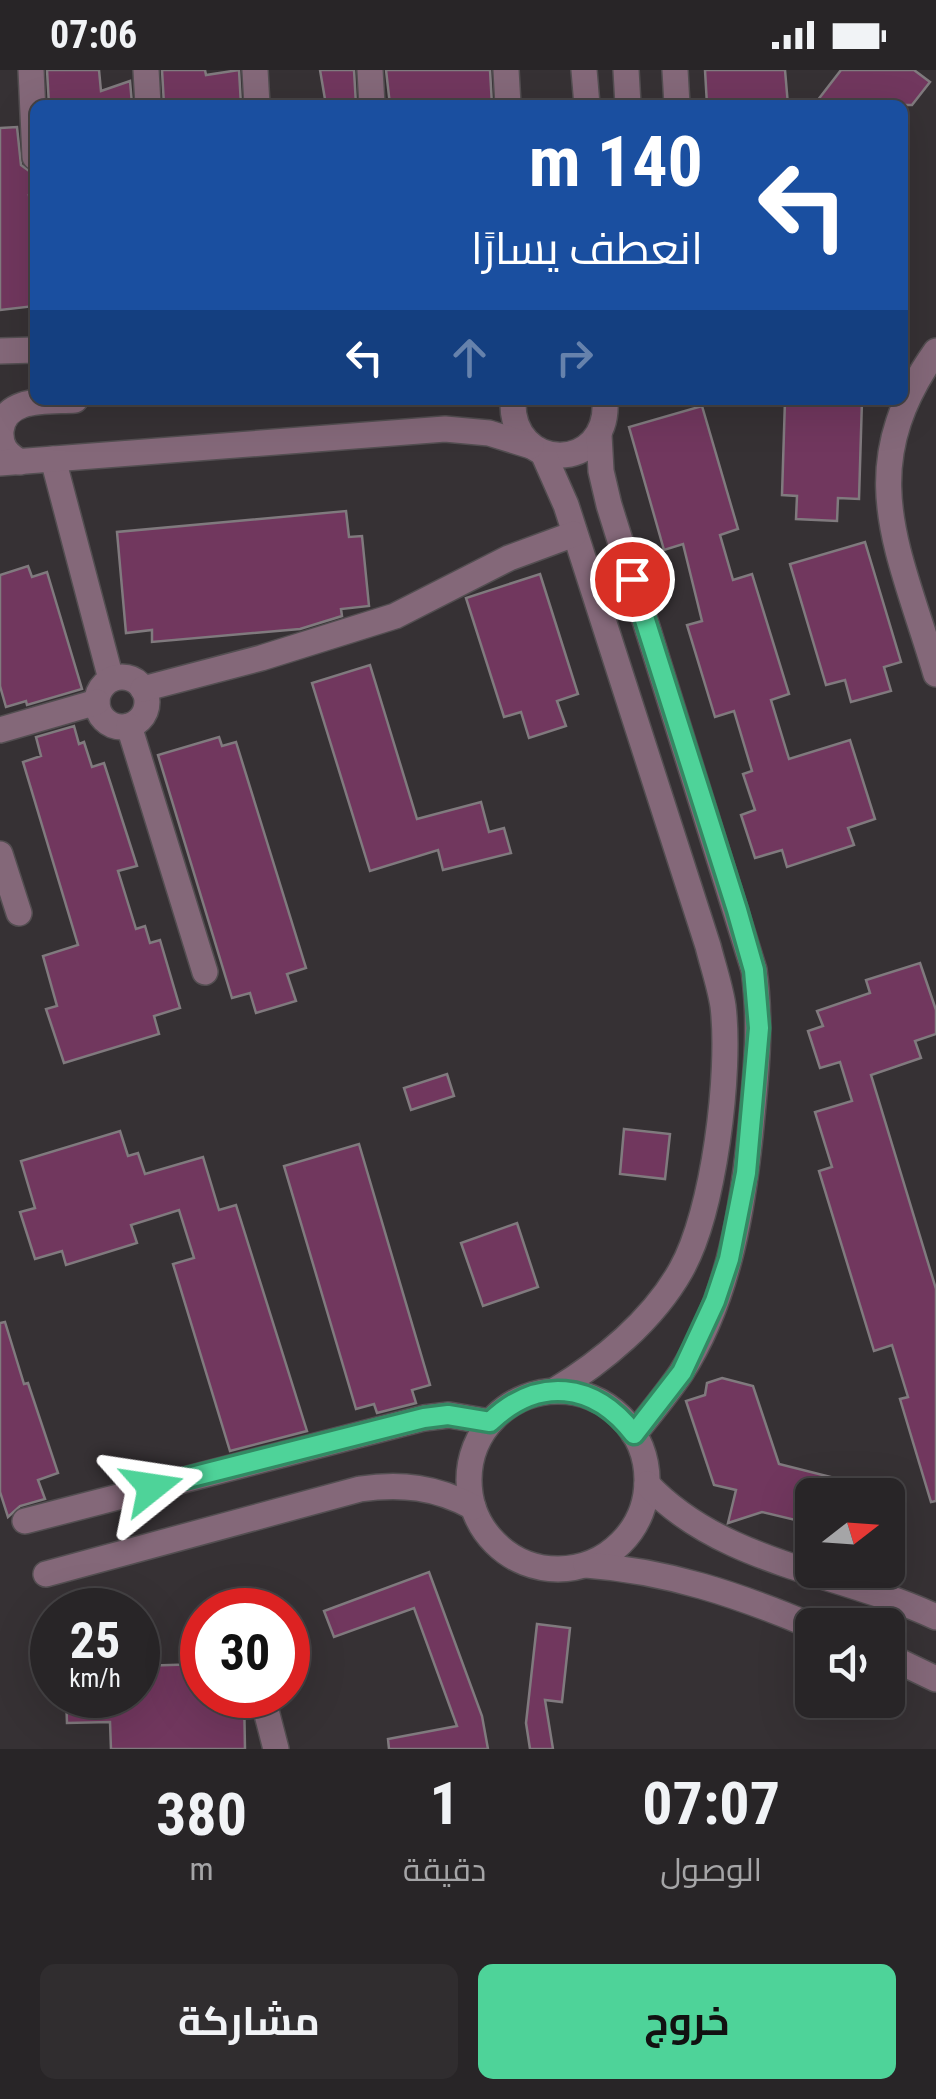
<!DOCTYPE html>
<html lang="ar">
<meta charset="utf-8">
<style>
:root{--surface:#282527;--page:#302d2f;--text:#f1f3f6;--muted:#a5a5a7;--line:#444244;--accent:#4ed399}
body{margin:0;font-family:"Roboto Condensed",Cairo,sans-serif;background:var(--page);color:var(--text);direction:rtl;height:100vh;display:flex;flex-direction:column;font-size:38px;white-space:nowrap}
*{box-sizing:border-box;margin:0}
p{font-size:32px;color:var(--muted)}
.icon{flex:none;width:55px;height:55px;fill:none;stroke:currentColor;stroke-width:2;stroke-linecap:round;stroke-linejoin:round}
.map{position:relative;height:1679px;overflow:hidden;direction:ltr}
.drawer{display:flex;flex-direction:column;background:var(--surface);flex:1}
.drawer>*{flex:none}
.top-card{position:absolute;left:30px;top:30px;width:878px;height:305px;border-radius:15px;box-shadow:0 10px 40px #0002,0 0 0 2px var(--line);direction:rtl;background:#1a4fa0;color:#fff;overflow:hidden}
.needle{width:65px;rotate:73deg}
.controls{position:absolute;left:795px;top:1408px;display:grid;gap:20px}
.controls a{display:grid;place-items:center;width:110px;height:110px;border-radius:15px;background:var(--surface);box-shadow:0 10px 40px #0002,0 0 0 2px var(--line);font-size:50px}
.speed{position:absolute;left:30px;top:1518px;display:flex;gap:20px;font-size:50px;font-weight:700;text-align:center}
.speed>*{display:grid;place-content:center;width:130px;height:130px;border-radius:50%;background:var(--surface);box-shadow:0 10px 40px #0002,0 0 0 2px var(--line);line-height:1}
.speed small{font-size:25px;font-weight:400}
.speed .limit{border:15px solid #d22;background:#fff;color:#111}
.pin{position:absolute;display:grid;place-items:center;width:85px;height:85px;color:#fff;margin:-42px;border:5px solid #fff;border-radius:50%;box-shadow:0 2px 10px #0007}
.me{position:absolute;width:110px;margin:-55px;rotate:75deg;stroke-linejoin:round;filter:drop-shadow(0 0 8px #0008)}
.turn{display:flex;align-items:center;gap:35px;height:210px;padding:0 40px;font-size:45px}
.turn .icon{width:130px;height:130px;stroke-width:2.5}
.turn b{display:block;font-size:70px;line-height:85px}
.lanes{display:flex;align-items:center;height:95px;padding:0 40px;background:#0003;justify-content:center;gap:50px;direction:ltr}
.lanes .off{opacity:.35}
.eta{display:flex;justify-content:space-evenly;align-items:center;height:170px;text-align:center}
.eta b{font-size:60px;font-weight:700;line-height:70px}
.action{display:flex;gap:20px;margin-top:auto;padding:20px 40px}
.action a{flex:1;height:115px;border-radius:15px;background:var(--accent);color:#111;font-size:40px;font-weight:700;line-height:115px;text-align:center}
.action a+a{background:var(--page);color:var(--text)}
.status{display:flex;justify-content:space-between;align-items:center;height:70px;padding:0 50px;background:var(--surface);direction:ltr}
.status svg{height:28px;fill:currentColor}
.map>svg:first-child{display:block}
.building{fill:#71375e;stroke:#807a7e;stroke-width:2.5}
.lines{fill:none;stroke-linecap:round;stroke-linejoin:round}
.minor-casing{stroke:#534e51;stroke-width:28}
.minor{stroke:#846879;stroke-width:25}
.route-casing{stroke:#338963;stroke-width:25}
.route{stroke:#4ed399;stroke-width:18}
</style>
<div class="status"><b>07:06</b><svg viewBox="0 0 49 12"><path d="M0 12V9h3v3zM5 12V6h3v6zM10 12V3h3v9zM15 12V0h3v12zM26 1h20v11H26zM47 4h2v5h-2z"/></svg></div>
<div class="map">
<svg width="936" height="1679" viewBox="0 0 936 1679">
<rect width="100%" height="100%" fill="#363134"/>
<!-- building -->
<g class="building">
<polygon points="47,0 99,0 101,21 130,11 132,34 49,35"/>
<polygon points="162,0 205,0 206,5 239,0 241,35 164,35"/>
<polygon points="320,0 354,0 356,35 326,35"/>
<polygon points="386,0 490,0 492,35 390,35"/>
<polygon points="705,0 785,0 788,35 707,35"/>
<polygon points="841,0 914,0 930,12 912,35 814,35"/>
<polygon points="17,57 21,95 32,103 34,124 29,125 35,170 35,236 0,240 0,58"/>
<polygon points="785,330 862,330 859,429 838,428 837,451 796,449 797,426 782,425"/>
<polygon points="702,336 738,459 720,465 733,510 752,504 789,624 771,630 789,689 850,670 875,749 848,758 854,775 787,797 782,780 755,788 741,745 755,740 743,704 752,701 734,641 715,647 687,555 702,551 683,474 664,480 629,357"/>
<polygon points="346,441 349,467 362,466 369,536 341,539 342,546 300,559 152,572 152,560 126,563 117,462"/>
<polygon points="865,472 901,592 884,597 891,621 851,632 845,610 826,615 790,494"/>
<polygon points="28,496 32,507 47,502 82,619 27,635 26,631 6,637 0,616 0,505"/>
<polygon points="540,504 578,624 557,631 566,656 529,668 521,642 504,647 466,528"/>
<polygon points="370,595 417,749 481,732 489,762 504,758 511,783 443,800 438,780 370,801 312,613"/>
<polygon points="74,656 79,674 84,672 92,697 104,693 137,796 118,801 136,859 145,856 150,873 160,870 180,938 154,946 159,964 64,993 46,939 57,936 43,886 78,875 23,692 41,686 36,667"/>
<polygon points="219,667 222,676 236,672 306,898 287,904 296,931 256,943 250,923 232,928 158,685"/>
<polygon points="920,893 936,940 936,964 915,971 921,988 871,1005 936,1219 936,1431 931,1432 900,1329 908,1327 892,1275 874,1281 819,1101 832,1097 815,1042 852,1031 840,992 820,998 808,961 823,956 817,941 870,923 866,910"/>
<polygon points="447,1004 454,1026 411,1040 404,1018"/>
<polygon points="624,1059 670,1064 665,1109 620,1104"/>
<polygon points="120,1061 128,1086 138,1083 145,1104 203,1087 219,1140 236,1135 307,1361 230,1381 173,1194 194,1188 179,1140 131,1155 137,1173 66,1195 62,1181 35,1189 20,1142 35,1138 21,1091"/>
<polygon points="359,1074 430,1315 412,1320 416,1333 377,1343 374,1334 356,1339 284,1096"/>
<polygon points="517,1153 538,1217 483,1236 461,1173"/>
<polygon points="5,1252 24,1314 28,1313 58,1403 38,1410 45,1429 20,1436 8,1447 0,1422 0,1253"/>
<polygon points="722,1308 753,1316 779,1394 874,1418 873,1425 812,1425 812,1454 762,1442 728,1453 736,1420 714,1415 686,1331 705,1325 707,1313"/>
<polygon points="429,1502 482,1646 488,1679 389,1679 388,1669 457,1656 414,1538 334,1567 324,1541"/>
<polygon points="537,1554 570,1558 562,1632 545,1630 553,1679 530,1679 526,1653"/>
<polygon points="202,1594 202,1625 244,1625 245,1679 111,1679 110,1652 67,1653 66,1625 138,1625 138,1596"/>
</g>
<g class="lines">
<defs>
<g id="minor">
<polyline points="31,0 35,87"/>
<polyline points="146,0 148,35"/>
<polyline points="255,0 257,35"/>
<polyline points="370,0 372,35"/>
<polyline points="506,0 508,35"/>
<polyline points="584,0 587,35"/>
<polyline points="626,0 628,35"/>
<polyline points="675,0 677,35"/>
<polyline points="0,281 35,280"/>
<path d="M936,281C851,400 899,478 936,604"/>
<path d="M513,330C510,403 610,404 605,330"/>
<path d="M599,365L601,401L609,435L754,900C761,950 757,996 752,1046C744,1133 730,1227 681,1303C667,1324 650,1344 634,1364"/>
<path d="M543,383L566,435L708,876C713,896 720,916 723,936C731,1002 714,1142 681,1200C653,1250 602,1292 554,1321"/>
<polyline points="53,389 111,609"/>
<path d="M20,392C7,384 0,377 1,361C4,326 50,332 75,330"/>
<polyline points="0,393 445,359 489,363 531,376"/>
<circle cx="122" cy="632" r="25"/>
<polyline points="143,619 261,588 395,546 509,488 574,464"/>
<polyline points="129,656 205,902"/>
<polyline points="0,660 97,632"/>
<polyline points="0,784 19,843"/>
<circle cx="558" cy="1410" r="89"/>
<path d="M647,1414C722,1494 840,1502 936,1547"/>
<polyline points="25,1451 424,1348 449,1345 490,1352"/>
<path d="M586,1495C668,1501 738,1525 812,1556"/>
<path d="M46,1504L360,1419C401,1413 436,1417 473,1437"/>
<polyline points="888,1586 936,1609"/>
<polyline points="262,1625 276,1679"/>
</g>
</defs>
<!-- minor casing -->
<use href="#minor" class="minor-casing"/>
<!-- minor -->
<use href="#minor" class="minor"/>
</g>
<g class="lines">
<defs>
<path id="route" d="M152,1417L424,1348L448,1345L490,1352C538,1306 594,1312 634,1364L682,1302L715,1231L729,1189L746,1103L759,958L754,900L737,840L632,509"/>
</defs>
<!-- route casing -->
<use href="#route" class="route-casing"/>
<!-- route -->
<use href="#route" class="route"/>
</g>
</svg>
<div class="controls">
<a><svg class="needle" viewBox="-14 -14 28 28"><path d="M0-13l5 13h-10z" fill="#e53935"/><path d="M0 13l5-13h-10z" fill="#a5a5a7"/></svg></a>
<a><svg class="icon" aria-label="sound" viewBox="0 0 24 24"><path d="M4 9h4l5-4v14l-5-4H4zM17 9q2 3 0 6"/></svg></a>
</div>
<div class="speed"><div>25<small>km/h</small></div><div class="limit">30</div></div>
<div class="pin" style="left:632px;top:509px;background:#d93025"><svg class="icon" aria-label="arrive" viewBox="0 0 24 24"><path d="M6 21V4h12l-3 4 3 4H6"/></svg></div>
<svg class="me" style="left:152px;top:1417px" viewBox="-20 -20 40 40"><path d="M0-17L14 15 0 8-14 15z" fill="#4ed399" stroke="#fff" stroke-width="4"/></svg>
<div class="top-card">
<div class="turn"><svg class="icon" aria-label="left" viewBox="0 0 24 24"><path d="M17 20v-9H6M10 6l-5 5 5 5"/></svg><div><b>140 m</b>انعطف يسارًا</div></div>
<div class="lanes"><svg class="icon" aria-label="left" viewBox="0 0 24 24"><path d="M17 20v-9H6M10 6l-5 5 5 5"/></svg><svg class="icon off" aria-label="ahead" viewBox="0 0 24 24"><path d="M12 20V5M6 11l6-6 6 6"/></svg><svg class="icon off" aria-label="right" viewBox="0 0 24 24"><path d="M7 20v-9h11M14 6l5 5-5 5"/></svg></div>
</div>
</div>
<section class="drawer">
<div class="eta">
<div><b>07:07</b><p>الوصول</p></div>
<div><b>1</b><p>دقيقة</p></div>
<div><b>380</b><p>m</p></div>
</div>
<div class="action"><a>خروج</a><a>مشاركة</a></div>
</section>
